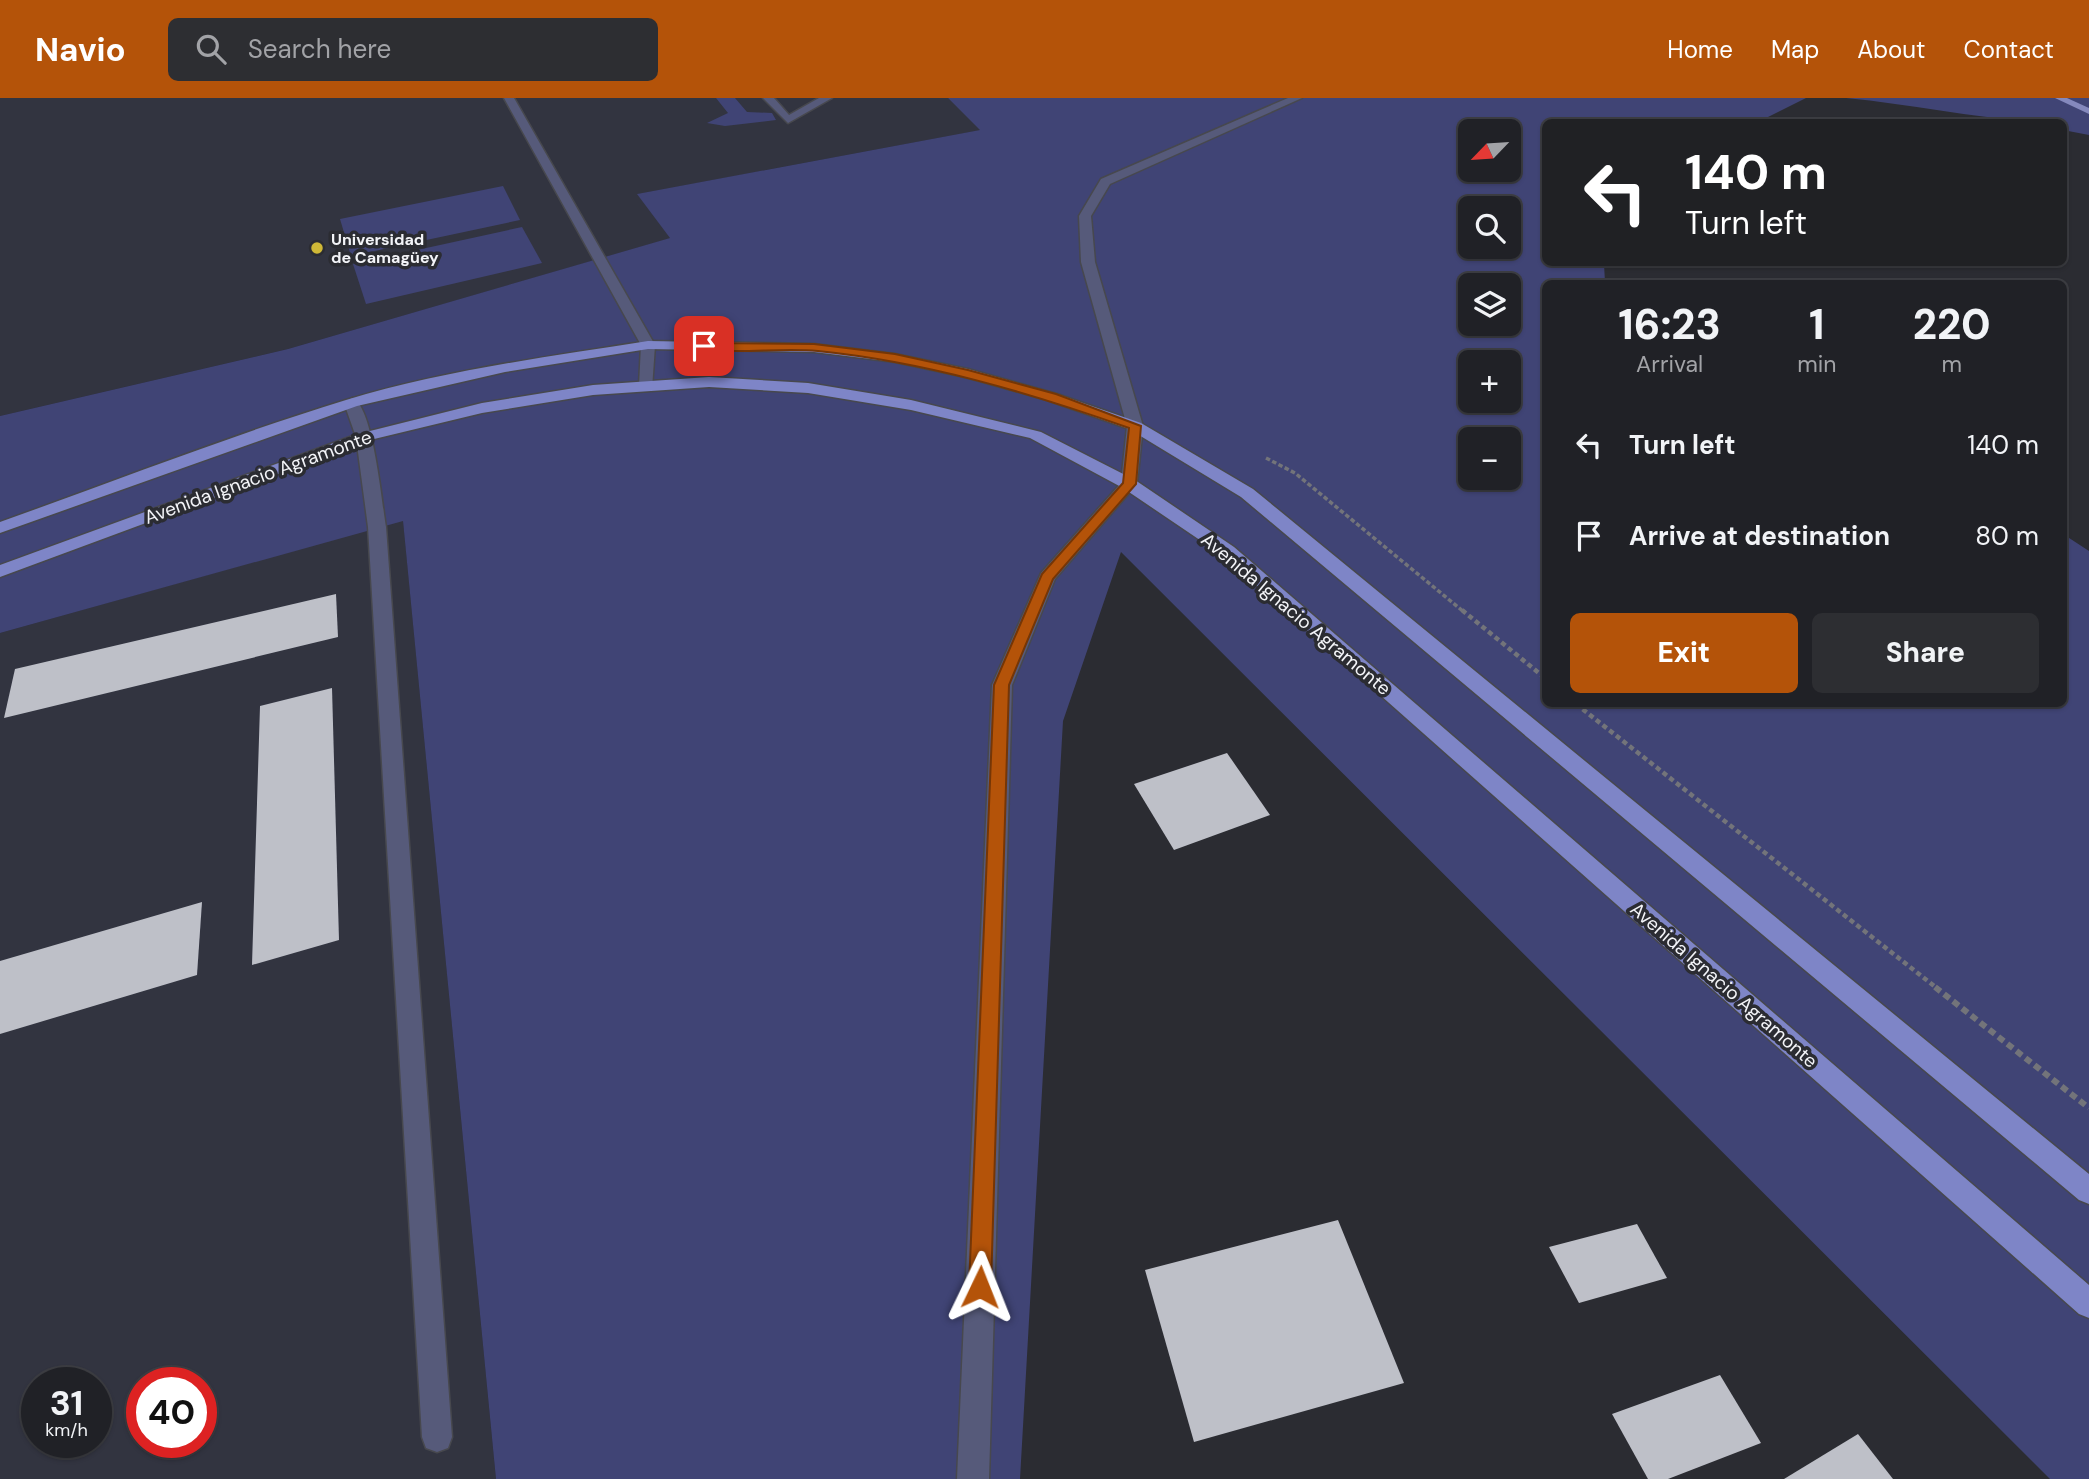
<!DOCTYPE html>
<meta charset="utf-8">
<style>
:root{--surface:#202126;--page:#2d2e32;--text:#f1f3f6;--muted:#a2a3a7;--line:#3d3e43;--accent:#b45309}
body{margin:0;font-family:"DM Sans",sans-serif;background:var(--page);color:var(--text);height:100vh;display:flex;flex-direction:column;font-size:26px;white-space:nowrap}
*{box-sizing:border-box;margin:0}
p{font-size:23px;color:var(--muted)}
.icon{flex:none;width:38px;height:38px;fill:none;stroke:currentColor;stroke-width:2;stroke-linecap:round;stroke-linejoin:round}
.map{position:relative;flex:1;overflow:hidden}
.panel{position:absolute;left:1542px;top:182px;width:525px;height:427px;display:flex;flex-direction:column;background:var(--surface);border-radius:10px;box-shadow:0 2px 5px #0004,0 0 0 2px var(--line)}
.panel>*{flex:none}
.top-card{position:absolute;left:1542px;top:21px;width:525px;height:147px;border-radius:10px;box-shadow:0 2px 5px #0004,0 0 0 2px var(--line);background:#202124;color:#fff;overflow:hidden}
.needle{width:46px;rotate:245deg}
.fabs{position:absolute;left:1458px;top:21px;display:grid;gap:14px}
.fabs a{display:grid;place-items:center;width:63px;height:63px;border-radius:10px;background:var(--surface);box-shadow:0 2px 5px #0004,0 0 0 2px var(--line);font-size:35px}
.speed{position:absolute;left:21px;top:1269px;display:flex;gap:14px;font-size:35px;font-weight:700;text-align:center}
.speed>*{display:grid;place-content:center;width:91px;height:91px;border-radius:50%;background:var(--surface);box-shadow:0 2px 5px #0004,0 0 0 2px var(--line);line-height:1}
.speed small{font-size:18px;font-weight:400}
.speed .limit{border:10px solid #d22;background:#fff;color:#111}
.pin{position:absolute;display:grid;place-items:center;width:60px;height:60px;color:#fff;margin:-30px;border-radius:14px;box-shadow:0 4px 10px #0006}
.me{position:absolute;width:77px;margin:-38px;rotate:2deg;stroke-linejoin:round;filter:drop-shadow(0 0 5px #0008)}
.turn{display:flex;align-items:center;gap:24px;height:147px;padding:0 28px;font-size:32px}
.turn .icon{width:91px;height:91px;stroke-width:2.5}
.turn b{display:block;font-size:49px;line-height:60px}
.eta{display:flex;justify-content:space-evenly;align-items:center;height:119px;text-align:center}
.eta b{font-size:42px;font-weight:800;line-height:49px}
.action{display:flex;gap:14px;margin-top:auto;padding:14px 28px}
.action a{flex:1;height:80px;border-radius:10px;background:var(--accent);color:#fff;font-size:28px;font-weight:800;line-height:80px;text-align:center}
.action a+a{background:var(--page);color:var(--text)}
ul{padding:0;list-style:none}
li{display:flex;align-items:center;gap:21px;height:91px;padding:0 28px}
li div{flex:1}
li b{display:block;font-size:26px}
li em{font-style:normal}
header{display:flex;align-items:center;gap:42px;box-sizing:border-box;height:98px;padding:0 35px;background:var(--accent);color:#fff}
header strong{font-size:33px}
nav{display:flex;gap:38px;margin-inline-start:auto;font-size:24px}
.search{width:490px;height:63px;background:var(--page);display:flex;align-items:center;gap:18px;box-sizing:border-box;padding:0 24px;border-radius:10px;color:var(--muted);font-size:26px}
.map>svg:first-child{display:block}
.built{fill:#323440;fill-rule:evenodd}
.green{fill:#404475;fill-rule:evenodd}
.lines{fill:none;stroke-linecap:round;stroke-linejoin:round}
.stream{fill:#8589bd;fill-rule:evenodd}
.building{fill:#bec0c8}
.minor-casing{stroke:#47484e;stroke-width:3}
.major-casing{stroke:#47484e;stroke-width:3}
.path-far2{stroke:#73747a;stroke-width:3.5;stroke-dasharray:4.5 2.5;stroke-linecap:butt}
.path-far1{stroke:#73747a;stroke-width:4.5;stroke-dasharray:5 3.5;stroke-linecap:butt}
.path{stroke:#73747a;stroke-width:6;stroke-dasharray:7 4.5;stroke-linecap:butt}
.minor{fill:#565a7a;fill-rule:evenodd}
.major{fill:#7e85c7;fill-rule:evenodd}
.route{fill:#b45309;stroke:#753606;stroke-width:2}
.poi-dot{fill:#cfb837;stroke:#2b2c32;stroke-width:2.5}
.labels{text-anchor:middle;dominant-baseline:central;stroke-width:7;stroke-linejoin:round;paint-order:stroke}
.far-poi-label{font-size:16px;font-weight:bold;fill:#f3f4f8;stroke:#2b2c32;text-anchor:start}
.street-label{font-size:19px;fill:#f3f4f8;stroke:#2b2c32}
</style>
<header>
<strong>Navio</strong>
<div class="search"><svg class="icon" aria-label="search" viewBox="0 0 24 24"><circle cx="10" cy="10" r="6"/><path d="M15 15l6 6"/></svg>Search here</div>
<nav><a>Home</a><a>Map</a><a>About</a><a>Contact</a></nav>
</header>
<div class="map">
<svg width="2089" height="1381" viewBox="0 0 2089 1381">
<rect width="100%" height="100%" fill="#2b2c32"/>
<!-- built -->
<g class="built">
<polygon points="0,0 948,0 981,32 638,96 671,140 288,251 0,318"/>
<path d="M403,422L496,1381H0V535ZM37,1284H96V1344H37ZM142,1284H201V1344H142Z"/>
</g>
<!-- green -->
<g class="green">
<polygon points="716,0 735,0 747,14 772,15 776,22 725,28 707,25 728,15"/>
<path d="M948,0H1806L1758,24H1545V164L1604,165L1605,185L1545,186V606H2063V436L2089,453V1381H2050L1121,454L1063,623L1020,1381H496L403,423L0,535V318L288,251L670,140L637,96L980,32ZM1470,33H1508V72H1470ZM1470,110H1508V149H1470ZM1470,187H1508V226H1470ZM1470,264H1508V303H1470ZM1470,341H1508V380H1470Z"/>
<path d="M1846,0H2089V37L2063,32V24C1990,24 1919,7 1846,0Z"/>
<polygon points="503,88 520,122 351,158 340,121"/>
<polygon points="522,129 542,165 366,206 353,166"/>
</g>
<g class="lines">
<!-- stream -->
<polygon class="stream" points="2055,0 2067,0 2089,10 2089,16"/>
</g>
<!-- building -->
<g class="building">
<polygon points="336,496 338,539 4,620 15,571"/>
<polygon points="332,590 339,842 252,867 260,608"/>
<polygon points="1227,655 1270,717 1174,752 1134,686"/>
<polygon points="202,804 197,877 0,936 0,863"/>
<polygon points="1338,1122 1404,1285 1194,1344 1145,1172"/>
<polygon points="1637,1126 1667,1180 1579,1205 1549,1149"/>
<polygon points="1720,1277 1761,1345 1668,1381 1648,1381 1612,1316"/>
<polygon points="1858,1336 1893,1381 1784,1381"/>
</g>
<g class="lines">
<defs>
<g id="minor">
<polygon points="504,0 514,0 655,247 652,291 647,293 639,288 641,247"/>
<polygon points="763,0 774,0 789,17 819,0 832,0 788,25"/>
<polygon points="1288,0 1302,0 1110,86 1091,118 1095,164 1143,328 1137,386 1055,481 1012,587 989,1381 957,1381 992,587 1041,475 1121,385 1127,328 1081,164 1079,118 1101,81"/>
<path d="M352,300C373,306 382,407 386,429L452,1339L448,1350L437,1354L426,1350L422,1339L368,429L356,339L344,305Z"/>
</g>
<g id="major">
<path d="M648,243L814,246L895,256L968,271L1057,296L1141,325L1253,391L2089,1076V1106L2079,1102L1241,399L1129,331L1047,302L965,279L895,264L814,254L648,251L505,274L357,308L0,435V424C115,383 229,338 346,302C444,272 547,259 648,243Z"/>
<polygon points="709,279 808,285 911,302 1041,334 1135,382 1234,449 2089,1187 2089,1220 2079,1216 1222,457 1123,390 1030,340 911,312 808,295 709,289 593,297 482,315 370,342 0,479 0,467 358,336 482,305 593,287"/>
</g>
</defs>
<!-- minor casing -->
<use href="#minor" class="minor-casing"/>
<!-- major casing -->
<use href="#major" class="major-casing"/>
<!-- path-far2 -->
<polyline class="path-far2" points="1266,360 1295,375 1464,514"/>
<!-- path-far1 -->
<g class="path-far1">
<polyline points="1462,512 1545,580"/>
<polyline points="1576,606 1938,891"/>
</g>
<!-- path -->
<polyline class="path" points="1935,889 2089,1010"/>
<!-- minor -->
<use href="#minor" class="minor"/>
<!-- major -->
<use href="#major" class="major"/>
</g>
<!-- route -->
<path class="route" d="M704,245L814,246L895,256L968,272L1056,296L1141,328L1136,386L1053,481L1009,587L991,1189L988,1197L980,1200L972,1197L969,1189L994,587L1042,476L1123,385L1129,330C1027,294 926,264 818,253C779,249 738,257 700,250L698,248Z"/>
<!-- markers -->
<circle class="poi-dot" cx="317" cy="150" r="7"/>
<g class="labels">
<!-- far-poi labels -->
<g class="far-poi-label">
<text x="331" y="141">Universidad<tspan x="331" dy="18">de Camagüey</tspan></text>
</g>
<!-- street labels -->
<g class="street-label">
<text transform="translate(258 379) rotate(-20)">Avenida Ignacio Agramonte</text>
<text transform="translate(1296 516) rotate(40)">Avenida Ignacio Agramonte</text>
<text transform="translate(1724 887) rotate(41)">Avenida Ignacio Agramonte</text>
</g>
</g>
</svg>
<div class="fabs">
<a><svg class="needle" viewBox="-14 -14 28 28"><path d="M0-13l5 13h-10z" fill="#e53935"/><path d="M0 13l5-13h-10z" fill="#a2a3a7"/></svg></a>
<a><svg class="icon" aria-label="search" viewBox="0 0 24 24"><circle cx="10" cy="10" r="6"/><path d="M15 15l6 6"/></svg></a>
<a><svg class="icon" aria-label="layers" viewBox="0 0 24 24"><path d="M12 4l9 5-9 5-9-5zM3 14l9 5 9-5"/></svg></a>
<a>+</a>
<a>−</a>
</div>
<div class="speed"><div>31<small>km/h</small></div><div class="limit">40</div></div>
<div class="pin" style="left:704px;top:248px;background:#d93025"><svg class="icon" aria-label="arrive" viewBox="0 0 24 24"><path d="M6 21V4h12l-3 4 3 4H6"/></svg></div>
<svg class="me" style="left:980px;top:1189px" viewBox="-20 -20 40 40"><path d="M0-17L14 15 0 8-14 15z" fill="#b45309" stroke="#fff" stroke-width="4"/></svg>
<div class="top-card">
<div class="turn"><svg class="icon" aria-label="left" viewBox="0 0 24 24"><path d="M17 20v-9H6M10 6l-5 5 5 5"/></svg><div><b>140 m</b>Turn left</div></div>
</div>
<section class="panel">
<div class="eta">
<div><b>16:23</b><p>Arrival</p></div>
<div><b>1</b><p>min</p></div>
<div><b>220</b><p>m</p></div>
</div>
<ul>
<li><svg class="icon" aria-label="left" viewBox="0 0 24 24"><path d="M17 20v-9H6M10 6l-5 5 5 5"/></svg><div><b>Turn left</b></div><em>140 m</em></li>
<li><svg class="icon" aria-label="arrive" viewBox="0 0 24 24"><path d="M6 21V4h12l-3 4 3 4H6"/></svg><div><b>Arrive at destination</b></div><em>80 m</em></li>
</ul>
<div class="action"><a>Exit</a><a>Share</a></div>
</section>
</div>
